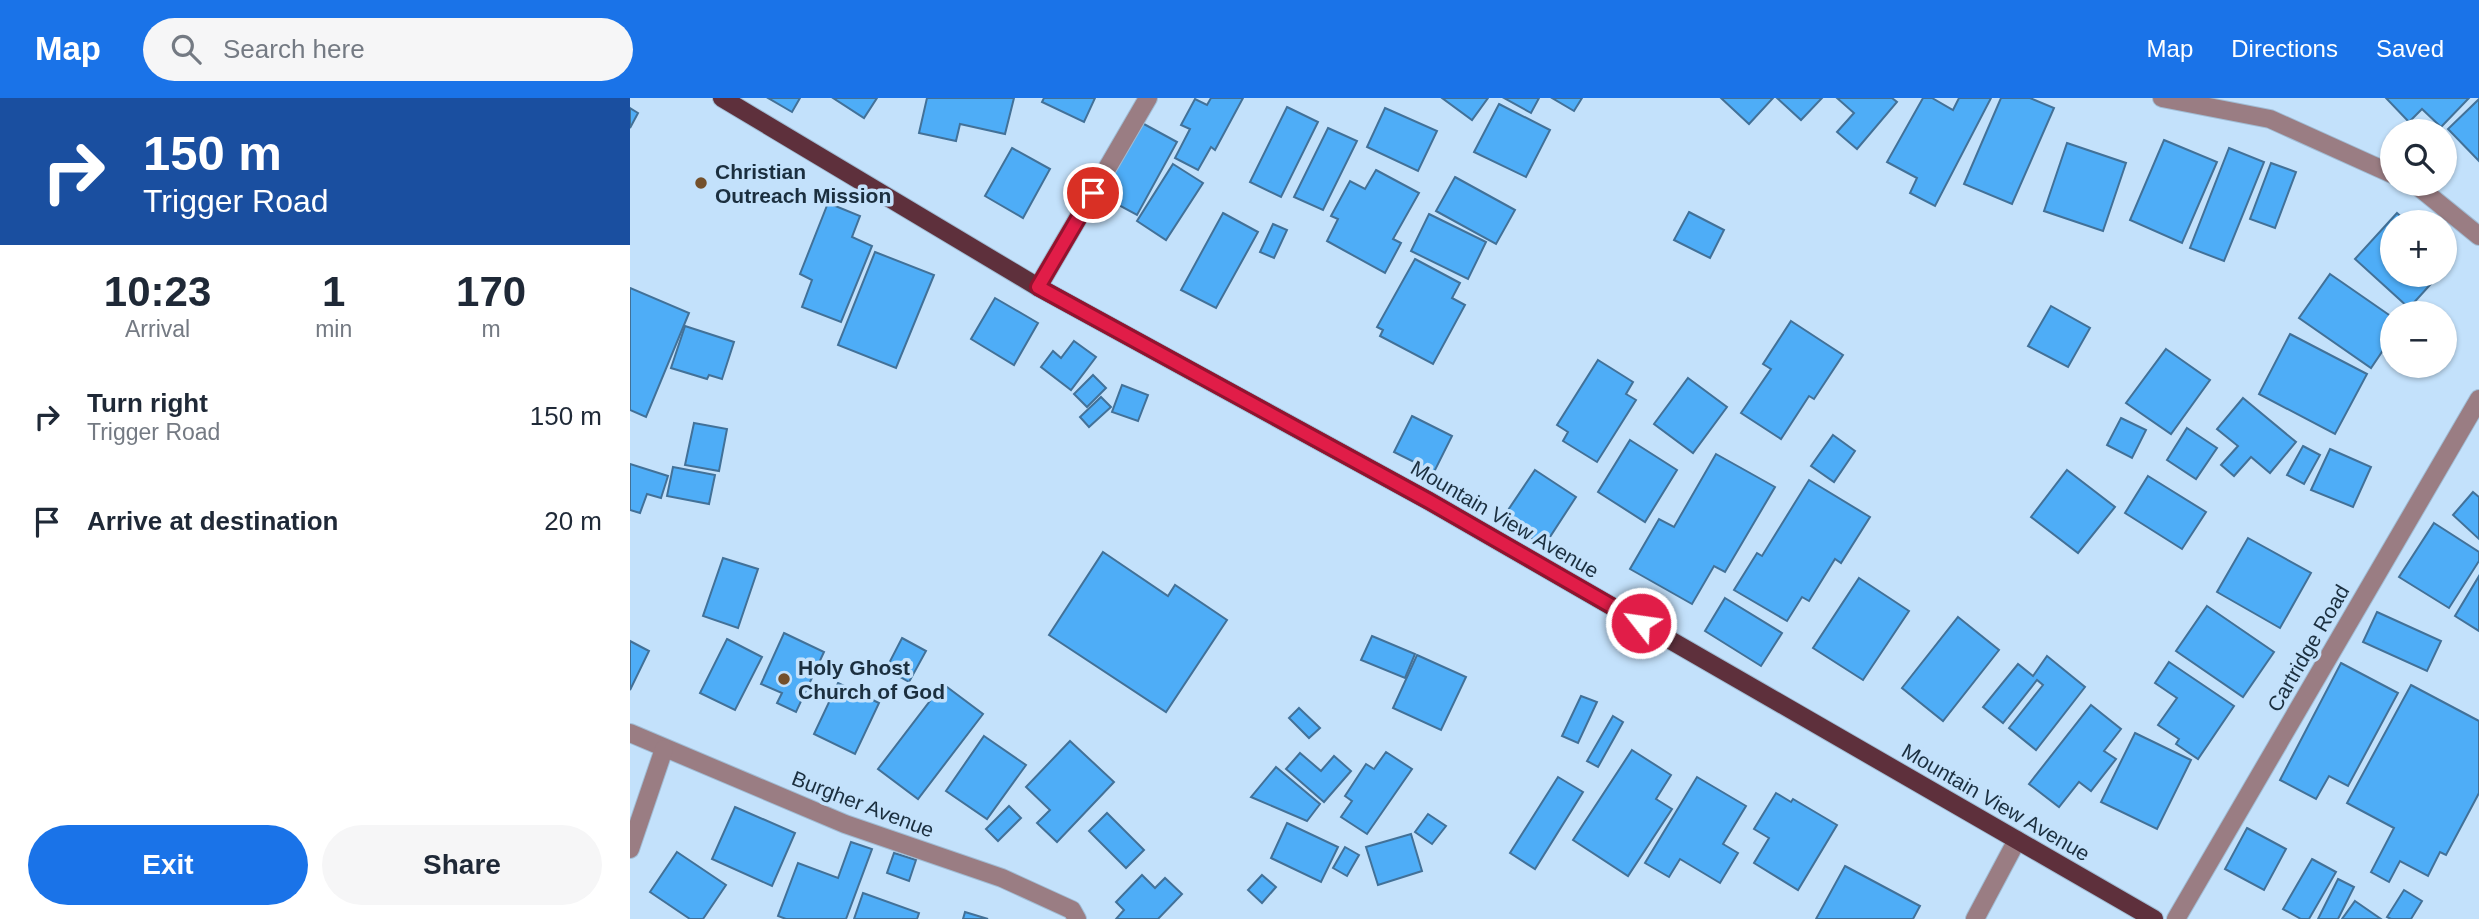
<!DOCTYPE html>
<meta charset="utf-8">
<style>
:root{--surface:#fff;--page:#f6f6f7;--text:#1f2937;--muted:#747a83;--accent:#1a73e8}
body{margin:0;font-family:Helvetica,sans-serif;background:var(--page);color:var(--text);height:100vh;display:flex;flex-direction:column;font-size:26px;white-space:nowrap}
*{box-sizing:border-box;margin:0}
p{font-size:23px;color:var(--muted)}
.icon{flex:none;width:38px;height:38px;fill:none;stroke:currentColor;stroke-width:2;stroke-linecap:round;stroke-linejoin:round}
.map{position:relative;flex:1;overflow:hidden}
.details{display:flex;flex-direction:column;background:var(--surface);width:630px}
.details>*{flex:none}
.top-card{background:#1a4fa0;color:#fff;overflow:hidden}
.fabs{position:absolute;left:1750px;top:21px;display:grid;gap:14px}
.fabs a{display:grid;place-items:center;width:77px;height:77px;border-radius:50%;background:var(--surface);box-shadow:0 2px 5px #0004;font-size:35px}
.pin{position:absolute;display:grid;place-items:center;width:60px;height:60px;color:#fff;margin:-30px;border:4px solid #fff;border-radius:50%;box-shadow:0 2px 7px #0007}
.me{position:absolute;width:77px;margin:-38px;rotate:300deg;stroke-linejoin:round;filter:drop-shadow(0 0 5px #0008)}
.turn{display:flex;align-items:center;gap:24px;height:147px;padding:0 28px;font-size:32px}
.turn .icon{width:91px;height:91px;stroke-width:2.5}
.turn b{display:block;font-size:49px;line-height:60px}
.eta{display:flex;justify-content:space-evenly;align-items:center;height:119px;text-align:center}
.eta b{font-size:42px;font-weight:700;line-height:49px}
.button{display:flex;gap:14px;margin-top:auto;padding:14px 28px}
.button a{flex:1;height:80px;border-radius:42px;background:var(--accent);color:#fff;font-size:28px;font-weight:700;line-height:80px;text-align:center}
.button a+a{background:var(--page);color:var(--text)}
ul{padding:0;list-style:none}
li{display:flex;align-items:center;gap:21px;height:105px;padding:0 28px}
li div{flex:1}
li b{display:block;font-size:26px}
li em{font-style:normal}
header{display:flex;align-items:center;gap:42px;box-sizing:border-box;height:98px;padding:0 35px;background:var(--accent);color:#fff}
header strong{font-size:33px}
nav{display:flex;gap:38px;margin-inline-start:auto;font-size:24px}
.search{width:490px;height:63px;background:var(--page);display:flex;align-items:center;gap:18px;box-sizing:border-box;padding:0 24px;border-radius:38px;color:var(--muted);font-size:26px}
main{display:flex;flex:1;min-height:0}
.map>svg:first-child{display:block}
.building{fill:#4eadf7;stroke:#427198;stroke-width:2}
.lines{fill:none;stroke-linecap:round;stroke-linejoin:round}
.minor-casing{stroke:#a1bdd5;stroke-width:20}
.major-casing{stroke:#a1bdd5;stroke-width:20}
.minor{stroke:#9a7d83;stroke-width:18}
.major{stroke:#5e303c;stroke-width:18}
.route-casing{stroke:#92132f;stroke-width:18}
.route{stroke:#e11d48;stroke-width:12}
.poi-dot{fill:#74502b;stroke:#c3e1fb;stroke-width:2.5}
.labels{text-anchor:middle;dominant-baseline:central;stroke-width:7;stroke-linejoin:round;paint-order:stroke}
.poi-label{font-size:21px;font-weight:bold;fill:#1b2f3f;stroke:#c3e1fb;text-anchor:start}
.street-label{font-size:21px;fill:#1b2f3f;stroke:#c3e1fb}
</style>
<header>
<strong>Map</strong>
<div class="search"><svg class="icon" aria-label="search" viewBox="0 0 24 24"><circle cx="10" cy="10" r="6"/><path d="M15 15l6 6"/></svg>Search here</div>
<nav><a>Map</a><a>Directions</a><a>Saved</a></nav>
</header>
<main>
<section class="details">
<div class="top-card">
<div class="turn"><svg class="icon" aria-label="right" viewBox="0 0 24 24"><path d="M7 20v-9h11M14 6l5 5-5 5"/></svg><div><b>150 m</b>Trigger Road</div></div>
</div>
<div class="eta">
<div><b>10:23</b><p>Arrival</p></div>
<div><b>1</b><p>min</p></div>
<div><b>170</b><p>m</p></div>
</div>
<ul>
<li><svg class="icon" aria-label="right" viewBox="0 0 24 24"><path d="M7 20v-9h11M14 6l5 5-5 5"/></svg><div><b>Turn right</b><p>Trigger Road</p></div><em>150 m</em></li>
<li><svg class="icon" aria-label="arrive" viewBox="0 0 24 24"><path d="M6 21V4h12l-3 4 3 4H6"/></svg><div><b>Arrive at destination</b></div><em>20 m</em></li>
</ul>
<div class="button"><a>Exit</a><a>Share</a></div>
</section>
<div class="map">
<svg width="1849" height="821" viewBox="0 0 1849 821">
<rect width="100%" height="100%" fill="#c3e1fb"/>
<!-- building -->
<g class="building">
<polygon points="138,0 170,0 162,14"/>
<polygon points="203,0 247,0 234,20"/>
<polygon points="297,0 384,0 375,36 330,26 326,43 289,35"/>
<polygon points="414,0 465,0 454,24 412,4"/>
<polygon points="581,0 613,0 585,52 581,49 568,72 545,60 560,31 551,27 565,1 577,7"/>
<polygon points="812,0 858,0 842,22"/>
<polygon points="874,0 909,0 901,15"/>
<polygon points="922,0 952,0 944,13"/>
<polygon points="1091,0 1143,0 1119,26"/>
<polygon points="1147,0 1192,0 1171,22"/>
<polygon points="1207,0 1262,0 1267,4 1227,51 1207,34 1224,15"/>
<polygon points="1293,0 1302,0 1323,12 1329,0 1361,0 1305,108 1280,95 1287,80 1257,64"/>
<polygon points="1371,0 1400,0 1424,10 1382,106 1334,86"/>
<polygon points="1756,0 1839,0 1811,29 1792,11 1779,24"/>
<polygon points="1849,1 1849,63 1818,31"/>
<polygon points="869,6 920,32 896,79 844,54"/>
<polygon points="657,9 688,24 651,99 620,84"/>
<polygon points="0,10 8,15 0,30"/>
<polygon points="755,10 807,33 788,73 737,49"/>
<polygon points="501,19 547,44 507,117 461,92"/>
<polygon points="698,30 727,43 693,112 664,99"/>
<polygon points="1534,42 1587,64 1552,145 1500,122"/>
<polygon points="1437,45 1496,65 1473,133 1414,113"/>
<polygon points="382,50 420,71 393,120 355,98"/>
<polygon points="1599,50 1634,64 1594,163 1560,150"/>
<polygon points="1641,65 1666,74 1645,130 1620,121"/>
<polygon points="543,66 573,85 536,142 507,123"/>
<polygon points="746,72 789,95 763,141 771,145 755,175 697,143 708,121 701,118 720,83 735,91"/>
<polygon points="825,79 885,112 866,146 806,113"/>
<polygon points="198,105 230,118 222,139 242,148 211,224 172,209 182,182 170,176"/>
<polygon points="1059,114 1094,132 1080,160 1044,142"/>
<polygon points="593,115 628,134 586,210 551,192"/>
<polygon points="1767,115 1777,124 1762,124 1762,177 1809,177 1779,210 1725,161"/>
<polygon points="799,116 856,144 838,181 781,153"/>
<polygon points="643,126 657,132 644,160 630,154"/>
<polygon points="245,154 304,177 266,270 208,247"/>
<polygon points="785,161 830,185 822,200 835,207 803,266 750,238 753,232 747,229"/>
<polygon points="1700,176 1762,219 1762,239 1741,270 1669,220"/>
<polygon points="0,190 59,215 16,319 0,312"/>
<polygon points="365,200 408,225 384,267 341,241"/>
<polygon points="1421,208 1460,230 1438,269 1398,248"/>
<polygon points="1161,223 1213,257 1184,301 1179,298 1151,341 1111,315 1141,271 1133,266"/>
<polygon points="55,228 104,244 92,281 79,277 77,281 41,270"/>
<polygon points="1660,236 1737,276 1705,336 1629,296"/>
<polygon points="444,243 466,259 441,292 411,269 423,253 431,260"/>
<polygon points="1536,251 1580,282 1541,336 1496,305"/>
<polygon points="968,262 1003,284 996,296 1006,302 967,364 933,343 938,334 927,327"/>
<polygon points="463,277 476,290 457,309 444,296"/>
<polygon points="1058,280 1097,309 1063,355 1024,326"/>
<polygon points="492,287 518,297 508,323 482,314"/>
<polygon points="471,299 481,309 459,329 450,319"/>
<polygon points="1613,300 1666,344 1640,375 1621,359 1604,378 1591,367 1608,348 1587,331"/>
<polygon points="782,318 822,338 804,374 764,354"/>
<polygon points="1491,320 1516,332 1502,360 1477,347"/>
<polygon points="64,325 97,331 89,373 55,367"/>
<polygon points="1557,330 1587,350 1566,381 1537,362"/>
<polygon points="1203,337 1225,353 1204,384 1181,368"/>
<polygon points="1000,342 1047,372 1015,424 968,394"/>
<polygon points="1673,348 1690,357 1674,386 1657,377"/>
<polygon points="1700,351 1741,369 1723,409 1681,392"/>
<polygon points="1086,356 1145,389 1095,474 1084,468 1062,506 1000,471 1029,421 1044,429"/>
<polygon points="0,366 38,378 31,400 17,396 10,415 0,412"/>
<polygon points="43,369 85,377 79,406 37,398"/>
<polygon points="905,372 946,399 914,448 872,421"/>
<polygon points="1437,372 1485,409 1448,455 1401,419"/>
<polygon points="1518,378 1576,414 1552,451 1495,415"/>
<polygon points="1179,382 1240,419 1211,465 1205,461 1179,503 1172,499 1157,523 1104,492 1127,455 1132,458"/>
<polygon points="1843,394 1849,399 1849,441 1823,417"/>
<polygon points="1804,425 1849,454 1849,463 1819,510 1769,479"/>
<polygon points="1618,440 1681,475 1650,530 1587,494"/>
<polygon points="473,454 538,498 545,487 597,522 536,614 419,537"/>
<polygon points="93,460 128,471 108,530 73,518"/>
<polygon points="1849,478 1849,533 1825,518"/>
<polygon points="1229,480 1279,513 1233,582 1183,550"/>
<polygon points="1095,500 1152,535 1131,568 1075,533"/>
<polygon points="1577,508 1644,554 1613,599 1546,553"/>
<polygon points="1747,514 1811,543 1797,573 1733,544"/>
<polygon points="1328,519 1369,552 1313,623 1272,590"/>
<polygon points="154,535 194,554 166,614 147,605 152,595 131,586"/>
<polygon points="742,538 785,556 775,580 731,562"/>
<polygon points="272,540 296,553 279,584 256,571"/>
<polygon points="97,541 132,559 105,612 70,595"/>
<polygon points="0,543 19,553 0,592"/>
<polygon points="787,557 836,579 811,632 763,610"/>
<polygon points="1417,558 1455,589 1406,652 1379,630 1413,587 1407,582 1373,625 1353,609 1388,566 1403,578"/>
<polygon points="1539,564 1604,608 1568,661 1546,646 1549,641 1528,627 1547,600 1525,585"/>
<polygon points="1711,565 1768,595 1718,688 1699,678 1686,701 1650,682"/>
<polygon points="208,585 249,605 225,656 184,636"/>
<polygon points="313,586 353,616 288,701 248,671"/>
<polygon points="1781,587 1849,623 1849,695 1816,757 1810,754 1798,778 1770,763 1759,784 1741,774 1764,730 1717,705"/>
<polygon points="951,598 967,604 948,645 932,638"/>
<polygon points="1461,607 1491,631 1474,653 1486,661 1461,693 1449,684 1429,709 1399,686"/>
<polygon points="669,610 690,630 679,640 659,620"/>
<polygon points="983,618 993,624 968,669 957,663"/>
<polygon points="1505,635 1561,662 1527,731 1471,704"/>
<polygon points="354,638 396,667 357,721 316,693"/>
<polygon points="440,643 484,684 427,744 407,725 420,712 396,689"/>
<polygon points="1002,652 1041,677 1026,701 1042,711 998,778 943,742"/>
<polygon points="756,654 782,671 737,736 711,719 722,703 715,698 736,666 744,671"/>
<polygon points="670,655 691,673 704,658 721,673 694,704 656,671"/>
<polygon points="646,669 690,706 677,723 621,699"/>
<polygon points="928,679 953,694 905,771 880,755"/>
<polygon points="1067,679 1116,708 1093,746 1108,755 1090,785 1050,761 1039,779 1015,765"/>
<polygon points="1146,695 1161,704 1163,701 1207,727 1168,792 1124,765 1139,740 1124,731"/>
<polygon points="379,708 391,720 368,743 356,731"/>
<polygon points="105,709 165,735 142,788 82,761"/>
<polygon points="477,715 514,752 496,770 459,733"/>
<polygon points="798,716 816,728 802,746 785,734"/>
<polygon points="657,725 708,749 691,784 641,760"/>
<polygon points="1617,730 1656,751 1634,792 1595,771"/>
<polygon points="781,736 792,773 748,787 736,749"/>
<polygon points="221,744 242,751 216,821 156,821 148,818 168,765 208,780"/>
<polygon points="715,749 729,757 717,778 703,770"/>
<polygon points="47,754 96,787 73,821 60,821 20,794"/>
<polygon points="264,755 286,762 279,783 257,775"/>
<polygon points="1682,761 1706,774 1679,821 1671,821 1653,811"/>
<polygon points="1215,768 1290,808 1283,821 1186,821"/>
<polygon points="512,777 525,790 535,780 552,796 528,821 486,821 494,812 486,804"/>
<polygon points="632,777 646,789 632,805 618,792"/>
<polygon points="1708,781 1724,789 1708,821 1688,821"/>
<polygon points="1774,792 1792,803 1781,821 1761,821 1757,819"/>
<polygon points="233,795 289,815 287,821 224,821"/>
<polygon points="1725,803 1751,821 1712,821"/>
<polygon points="335,814 358,821 333,821"/>
</g>
<g class="lines">
<defs>
<g id="minor">
<polyline points="1532,0 1640,21 1762,76"/>
<polyline points="1785,86 1849,138"/>
<polyline points="408,189 518,0"/>
<polyline points="0,635 215,726 372,780 442,812 447,821"/>
<polyline points="0,751 34,651"/>
<polyline points="1345,821 1387,742"/>
<polyline points="1546,821 1849,301"/>
</g>
<polyline id="major" points="92,0 408,189 799,403 1524,821"/>
</defs>
<!-- minor casing -->
<use href="#minor" class="minor-casing"/>
<!-- major casing -->
<use href="#major" class="major-casing"/>
<!-- minor -->
<use href="#minor" class="minor"/>
<!-- major -->
<use href="#major" class="major"/>
</g>
<g class="lines">
<defs>
<polyline id="route" points="463,95 408,189 799,403 1011,525"/>
</defs>
<!-- route casing -->
<use href="#route" class="route-casing"/>
<!-- route -->
<use href="#route" class="route"/>
</g>
<!-- markers -->
<g class="poi-dot">
<circle cx="71" cy="85" r="7"/>
<circle cx="154" cy="581" r="7"/>
</g>
<g class="labels">
<!-- poi labels -->
<g class="poi-label">
<text x="85" y="73">Christian<tspan x="85" dy="24">Outreach Mission</tspan></text>
<text x="168" y="569">Holy Ghost<tspan x="168" dy="24">Church of God</tspan></text>
</g>
<!-- street labels -->
<g class="street-label">
<text transform="translate(875 421) rotate(30)">Mountain View Avenue</text>
<text transform="translate(1678 550) rotate(-60)">Cartridge Road</text>
<text transform="translate(1366 704) rotate(30)">Mountain View Avenue</text>
<text transform="translate(233 706) rotate(21)">Burgher Avenue</text>
</g>
</g>
</svg>
<div class="fabs">
<a><svg class="icon" aria-label="search" viewBox="0 0 24 24"><circle cx="10" cy="10" r="6"/><path d="M15 15l6 6"/></svg></a>
<a>+</a>
<a>−</a>
</div>
<div class="pin" style="left:463px;top:95px;background:#d93025"><svg class="icon" aria-label="arrive" viewBox="0 0 24 24"><path d="M6 21V4h12l-3 4 3 4H6"/></svg></div>
<svg class="me" style="left:1011px;top:525px" viewBox="-20 -20 40 40"><circle r="17" fill="#e11d48" stroke="#fff" stroke-width="3"/><path d="M0-11L8 9 0 5-8 9z" fill="#fff"/></svg>
</div>
</main>
